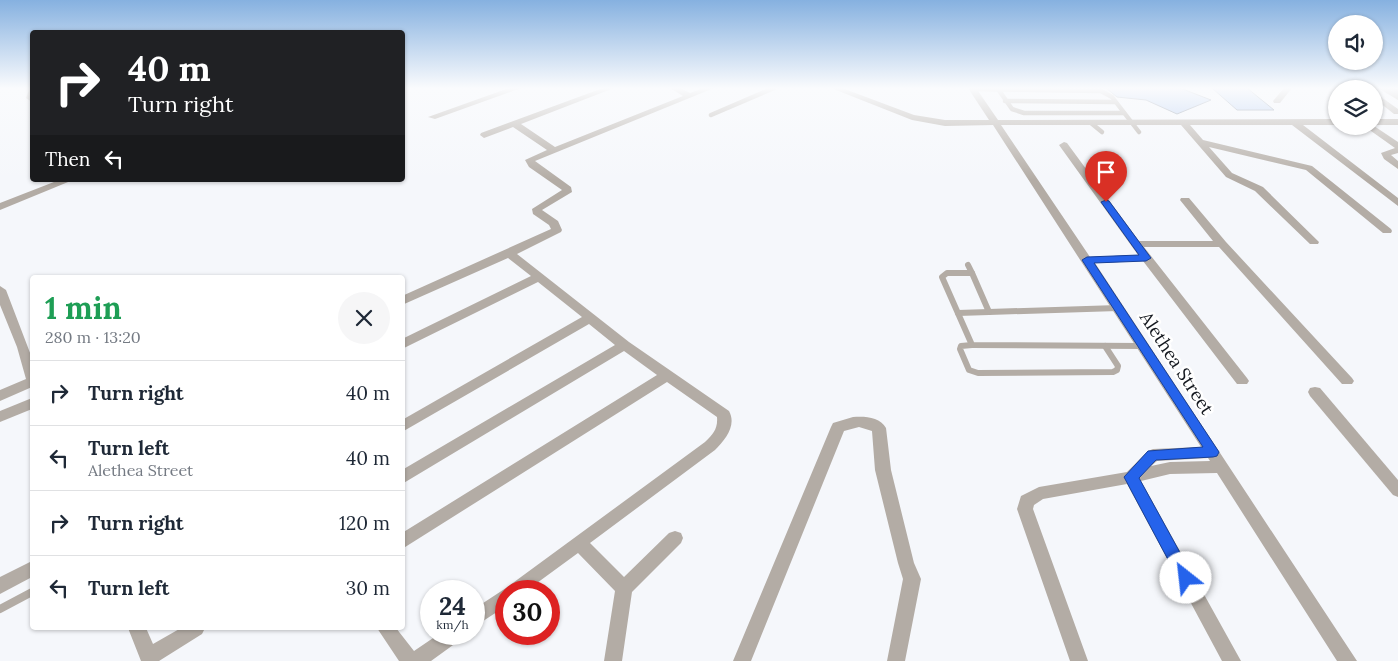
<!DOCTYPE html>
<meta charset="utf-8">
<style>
:root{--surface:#fff;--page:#f6f6f7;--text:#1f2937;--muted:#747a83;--line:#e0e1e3}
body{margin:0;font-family:Lora,serif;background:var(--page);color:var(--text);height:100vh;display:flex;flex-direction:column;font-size:19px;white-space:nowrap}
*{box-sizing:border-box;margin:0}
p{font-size:16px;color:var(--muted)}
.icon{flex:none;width:28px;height:28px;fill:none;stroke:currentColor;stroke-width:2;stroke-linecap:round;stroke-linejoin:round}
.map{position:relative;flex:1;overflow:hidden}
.details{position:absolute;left:30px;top:275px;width:375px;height:355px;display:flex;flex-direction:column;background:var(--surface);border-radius:5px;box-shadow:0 1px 4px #0004}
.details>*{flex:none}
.banner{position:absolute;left:30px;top:30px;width:375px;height:152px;border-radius:5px;box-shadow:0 1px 4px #0004;background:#202124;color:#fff;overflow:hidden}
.controls{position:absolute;left:1328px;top:15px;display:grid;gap:10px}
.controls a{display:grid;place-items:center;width:55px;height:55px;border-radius:50%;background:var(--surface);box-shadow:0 1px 4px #0004;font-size:25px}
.speed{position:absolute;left:420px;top:580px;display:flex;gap:10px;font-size:25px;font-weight:700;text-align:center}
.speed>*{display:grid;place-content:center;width:65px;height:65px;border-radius:50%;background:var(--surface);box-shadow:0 1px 4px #0004;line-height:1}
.speed small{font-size:12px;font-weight:400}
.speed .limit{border:8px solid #d22;background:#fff;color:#111}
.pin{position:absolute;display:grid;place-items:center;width:42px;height:42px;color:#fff;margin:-51px -21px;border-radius:50% 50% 50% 0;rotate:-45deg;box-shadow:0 0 5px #0007}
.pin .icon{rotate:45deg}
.me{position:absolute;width:55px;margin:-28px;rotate:331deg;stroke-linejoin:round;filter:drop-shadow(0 0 4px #0008)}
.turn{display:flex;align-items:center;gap:18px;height:105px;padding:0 15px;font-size:22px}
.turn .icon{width:65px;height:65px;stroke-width:2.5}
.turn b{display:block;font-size:35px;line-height:42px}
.then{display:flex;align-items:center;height:48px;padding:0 15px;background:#0003;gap:10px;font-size:19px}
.round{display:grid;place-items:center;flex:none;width:52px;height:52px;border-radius:26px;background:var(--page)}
.summary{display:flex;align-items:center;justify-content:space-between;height:85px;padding:0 15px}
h1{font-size:30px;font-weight:700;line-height:38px;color:#1e9e55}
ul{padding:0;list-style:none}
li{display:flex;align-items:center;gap:15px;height:65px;padding:0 15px;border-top:1px solid var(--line)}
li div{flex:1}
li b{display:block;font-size:19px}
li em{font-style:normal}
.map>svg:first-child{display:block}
.building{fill:#b0c9f1;stroke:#7c8798}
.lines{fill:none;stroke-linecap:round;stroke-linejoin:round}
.service-far2{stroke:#b3aca5;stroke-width:4.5}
.service-far1{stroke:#b3aca5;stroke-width:6}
.service{stroke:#b3aca5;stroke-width:8}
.minor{fill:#b3aca5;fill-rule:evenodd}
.route{fill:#2563eb;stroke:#184099}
.labels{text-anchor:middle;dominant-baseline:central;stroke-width:5;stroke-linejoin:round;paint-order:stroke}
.street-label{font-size:18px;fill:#14181f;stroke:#fff}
</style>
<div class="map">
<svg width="1398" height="661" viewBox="0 0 1398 661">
<rect width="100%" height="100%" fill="#f5f7fb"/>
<!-- building -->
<g class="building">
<polygon points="1106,88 1180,88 1211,100 1177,114 1146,100 1117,97"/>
<polygon points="1212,88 1247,88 1274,110 1237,110"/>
</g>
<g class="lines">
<!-- service-far2 -->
<g class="service-far2">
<polyline points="1392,88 1398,92"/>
<polyline points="973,89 1101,91 1112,97 1139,132"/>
<polyline points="998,89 1012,109 1024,113 1124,113"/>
<polyline points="1005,101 1115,102"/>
<polyline points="711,115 774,88"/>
<polyline points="1091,123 1102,132"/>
</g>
<!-- service-far1 -->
<g class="service-far1">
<polyline points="968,265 972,273 947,273 942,277 972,345 1142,346"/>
<polyline points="972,273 989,312 1118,308"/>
<polyline points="958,313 989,312"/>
<polyline points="972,345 961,346 960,349 969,370 978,373 1113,372 1117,370 1118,366 1105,346"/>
</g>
<!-- service -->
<polyline class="service" points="0,609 32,592"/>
<!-- minor -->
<g class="minor">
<polygon points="509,88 521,88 435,119 428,117"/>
<path d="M603,88H614L521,124L555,147L683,96L670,88H680L690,93L703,88H714L535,161L571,187L572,192L542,210L558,221L562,230L561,232L517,254L629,342L729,411C737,426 725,440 715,450L590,543L624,577L669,533L675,531L681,533L683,538L681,543L632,592L622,661H604L615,591L578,553L526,591H506V606L474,627V609L506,588L705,442C713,434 718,429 717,417L667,382L402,549V533L657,375L624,351L402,484V470L615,345L589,324L402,432V420L582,317L538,282L402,349V339L531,276L508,258L402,305V296L551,229L549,225L533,214L532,209L562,190L529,167L525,160L547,150L513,127L484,138L480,135L481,133Z"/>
<path d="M831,88H842L914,115L945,120H989L968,88H976L998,120L1336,119V125H1303L1398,198V206L1292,125H1190L1203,140L1312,166L1391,229L1392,231L1391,233H1383L1306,170L1209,147L1232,173L1263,187L1319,242L1318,244H1310L1255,191L1226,177L1181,125H1001L1090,257L1138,255L1059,145L1064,142L1067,143L1139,241H1213L1180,200L1181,198H1189L1226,242L1352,378L1354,381L1352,384H1342L1219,247H1144L1247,378L1249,381L1247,384H1237L1143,261L1095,263L1357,661H1337L1217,473L1170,474L1141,481L1241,661H1222L1127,484L1043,499L1034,505L1033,509L1088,661H1070L1017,509L1021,496L1039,487L1127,472L1148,451L1153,449L1201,447L993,125L945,126L912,120ZM1208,458L1210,461L1170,462L1151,466L1157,461Z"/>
<polygon points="1284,88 1292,88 1280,103 1274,103 1273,101"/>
<polygon points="1378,88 1387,88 1398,94 1398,100"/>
<polygon points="29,90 32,90 32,102 26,98"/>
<polygon points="1374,92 1398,109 1398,114 1394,114 1374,98"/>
<rect x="1374" y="119" width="24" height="6"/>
<polygon points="1364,126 1374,126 1398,142 1398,153 1391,155 1398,161 1398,169 1384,159 1381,153 1395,148"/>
<polygon points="59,180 73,180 0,210 0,203"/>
<polygon points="0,286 6,290 32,358 32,387 0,401 0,390 26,379 17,347 0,305"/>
<polygon points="1315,387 1320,388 1398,480 1398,497 1393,495 1310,396 1308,392 1310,388"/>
<polygon points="32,398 32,409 0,422 0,411"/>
<path d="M853,417C865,416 880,417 886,428L891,470L914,563L921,579L905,661H887L903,579L898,563L875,470L872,431L859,427L844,431L751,661H733L831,427L833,423Z"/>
<polygon points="32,561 32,577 0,594 0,577"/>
<polygon points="128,628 146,628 153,644 181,628 205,628 202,634 159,661 141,661"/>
<polygon points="377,628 396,628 414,651 439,634 463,634 460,640 431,661 399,661"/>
</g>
</g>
<!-- sky -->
<linearGradient id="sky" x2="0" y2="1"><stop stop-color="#86b1e0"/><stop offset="0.49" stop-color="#fafbfd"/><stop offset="1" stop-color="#fafbfd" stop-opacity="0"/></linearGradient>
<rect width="1398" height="180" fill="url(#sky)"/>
<!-- route -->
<polygon class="route" points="1106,200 1109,201 1151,258 1146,261 1094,263 1219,452 1217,456 1213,457 1156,460 1139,478 1194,578 1191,582 1186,585 1180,582 1124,477 1148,451 1203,447 1082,260 1087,257 1139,255 1101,202"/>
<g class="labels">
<!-- street labels -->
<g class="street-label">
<text transform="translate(1177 363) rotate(57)">Alethea Street</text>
</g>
</g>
</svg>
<div class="controls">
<a><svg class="icon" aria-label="sound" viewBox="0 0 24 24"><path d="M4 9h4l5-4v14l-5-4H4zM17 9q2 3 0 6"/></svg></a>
<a><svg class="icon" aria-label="layers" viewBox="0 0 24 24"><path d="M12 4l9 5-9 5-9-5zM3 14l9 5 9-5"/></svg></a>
</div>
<div class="speed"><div>24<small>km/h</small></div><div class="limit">30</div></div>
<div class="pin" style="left:1106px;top:202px;background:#d93025"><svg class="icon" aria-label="arrive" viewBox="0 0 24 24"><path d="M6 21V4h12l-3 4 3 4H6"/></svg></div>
<svg class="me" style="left:1186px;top:578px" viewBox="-20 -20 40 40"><circle r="19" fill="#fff"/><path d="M0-13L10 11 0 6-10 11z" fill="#2563eb"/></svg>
<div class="banner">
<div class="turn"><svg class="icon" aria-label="right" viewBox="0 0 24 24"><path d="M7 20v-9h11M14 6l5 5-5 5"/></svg><div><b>40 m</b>Turn right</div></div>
<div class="then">Then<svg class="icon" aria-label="left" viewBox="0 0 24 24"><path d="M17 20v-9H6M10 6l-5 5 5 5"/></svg></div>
</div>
<section class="details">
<div class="summary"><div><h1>1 min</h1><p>280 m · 13:20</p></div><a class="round"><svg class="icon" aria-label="close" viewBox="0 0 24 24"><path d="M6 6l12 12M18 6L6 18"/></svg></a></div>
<ul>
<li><svg class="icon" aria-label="right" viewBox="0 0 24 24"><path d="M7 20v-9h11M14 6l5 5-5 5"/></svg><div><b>Turn right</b></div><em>40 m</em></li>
<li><svg class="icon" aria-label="left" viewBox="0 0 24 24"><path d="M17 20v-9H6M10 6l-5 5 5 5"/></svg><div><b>Turn left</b><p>Alethea Street</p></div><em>40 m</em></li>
<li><svg class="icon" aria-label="right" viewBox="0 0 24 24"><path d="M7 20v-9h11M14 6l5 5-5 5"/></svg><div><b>Turn right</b></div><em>120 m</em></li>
<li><svg class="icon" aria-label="left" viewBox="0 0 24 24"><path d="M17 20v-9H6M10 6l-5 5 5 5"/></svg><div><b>Turn left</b></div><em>30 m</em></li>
</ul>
</section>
</div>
